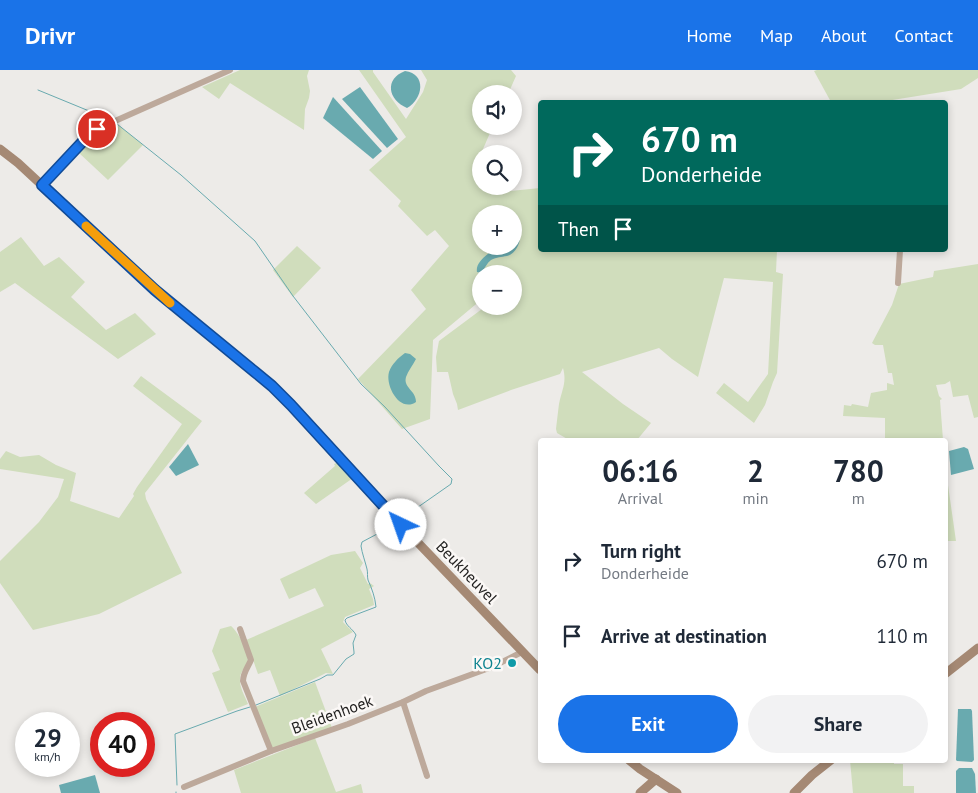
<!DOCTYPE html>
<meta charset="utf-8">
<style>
:root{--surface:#fff;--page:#f2f2f3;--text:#1f2937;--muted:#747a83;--accent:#1a73e8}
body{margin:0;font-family:"PT Sans",sans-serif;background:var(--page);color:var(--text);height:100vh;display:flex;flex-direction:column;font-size:19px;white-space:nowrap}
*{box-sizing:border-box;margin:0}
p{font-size:16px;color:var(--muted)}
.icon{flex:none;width:28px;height:28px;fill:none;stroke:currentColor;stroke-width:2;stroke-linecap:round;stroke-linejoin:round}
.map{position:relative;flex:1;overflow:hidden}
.side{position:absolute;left:538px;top:368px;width:410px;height:325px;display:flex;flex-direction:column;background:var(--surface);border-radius:5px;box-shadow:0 2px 8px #0003}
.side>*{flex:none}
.banner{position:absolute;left:538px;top:30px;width:410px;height:152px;border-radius:5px;box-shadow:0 2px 8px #0003;background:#00695c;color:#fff;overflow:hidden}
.fabs{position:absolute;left:472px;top:15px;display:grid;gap:10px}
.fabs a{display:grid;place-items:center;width:50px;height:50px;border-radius:50%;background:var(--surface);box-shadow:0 2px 8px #0003;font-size:25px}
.speed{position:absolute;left:15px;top:642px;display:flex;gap:10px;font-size:25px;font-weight:700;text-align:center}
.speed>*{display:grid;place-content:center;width:65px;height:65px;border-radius:50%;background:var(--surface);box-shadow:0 2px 8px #0003;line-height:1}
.speed small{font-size:12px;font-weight:400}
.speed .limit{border:8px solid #d22;background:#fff;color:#111}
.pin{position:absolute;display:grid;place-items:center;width:42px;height:42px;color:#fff;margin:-21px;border:2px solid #fff;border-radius:50%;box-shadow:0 1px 5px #0007}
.me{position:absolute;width:55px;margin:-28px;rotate:318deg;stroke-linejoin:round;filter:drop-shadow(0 0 4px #0008)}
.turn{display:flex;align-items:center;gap:18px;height:105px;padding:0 20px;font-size:22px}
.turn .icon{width:65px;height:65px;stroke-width:2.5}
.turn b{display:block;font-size:35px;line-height:42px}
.then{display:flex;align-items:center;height:48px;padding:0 20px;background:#0003;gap:10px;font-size:19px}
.eta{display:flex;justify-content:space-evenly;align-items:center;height:85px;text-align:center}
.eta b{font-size:30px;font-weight:700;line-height:35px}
.action{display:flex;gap:10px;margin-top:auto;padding:10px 20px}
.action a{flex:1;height:58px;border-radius:30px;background:var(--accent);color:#fff;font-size:20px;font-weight:700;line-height:58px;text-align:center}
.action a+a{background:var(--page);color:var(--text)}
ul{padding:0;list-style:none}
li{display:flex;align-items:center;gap:15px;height:75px;padding:0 20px}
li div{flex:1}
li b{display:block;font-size:19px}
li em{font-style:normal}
header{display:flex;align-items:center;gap:30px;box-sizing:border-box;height:70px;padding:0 25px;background:var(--accent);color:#fff}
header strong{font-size:24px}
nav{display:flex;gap:28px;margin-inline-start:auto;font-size:18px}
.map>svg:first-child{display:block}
.green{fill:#d0ddbc;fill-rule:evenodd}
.water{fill:#69aaaf}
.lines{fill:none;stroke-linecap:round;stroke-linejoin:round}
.stream{stroke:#69aaaf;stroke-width:1}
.street{stroke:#bda99b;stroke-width:6}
.secondary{stroke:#a58974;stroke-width:9}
.route-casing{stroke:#114b97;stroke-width:12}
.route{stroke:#1a73e8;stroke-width:9}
.slow{stroke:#f59e0b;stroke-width:9}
.culture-dot{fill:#0f9aa8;stroke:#fbf8f6;stroke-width:2}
.labels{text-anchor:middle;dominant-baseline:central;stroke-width:5;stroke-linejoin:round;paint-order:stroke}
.street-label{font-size:16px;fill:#201f1e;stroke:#fbf8f6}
.culture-label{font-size:16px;fill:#0d838f;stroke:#fbf8f6;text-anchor:end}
</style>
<header>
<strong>Drivr</strong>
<nav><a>Home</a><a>Map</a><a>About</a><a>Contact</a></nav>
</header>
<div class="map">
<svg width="978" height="723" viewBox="0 0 978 723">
<rect width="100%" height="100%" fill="#edebe8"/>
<!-- green -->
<g class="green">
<polygon points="240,0 309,0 307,6 310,21 309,28 305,39 304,60 230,13 219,29 202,17"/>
<path d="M359,0H373V2L406,49L423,22L427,10L421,0H511L516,6L508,24H481V56H493L480,86L481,89V116H497L500,122L540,118V180H777L776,202L783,204L777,303L773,312L765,335L754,353L716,323L724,313L748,332L768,304L773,212L724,208L698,307L672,289L659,278L582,302L623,334L651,353L637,370H569L557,363L556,359C557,350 558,342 559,334C562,319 567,313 563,298L560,304L511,320L458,340L457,334L453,324L448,302H437L436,287L439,271L486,236H514V204H481V230L433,270L430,349L402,359L358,309L426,239L411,220L449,176L435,160L427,166L398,136L401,131L369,100L406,67ZM481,144H514V176H481Z"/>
<polygon points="817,0 978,0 978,8 961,19 880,32 831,32 814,1"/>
<polygon points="116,53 143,75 108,110 78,82 95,63"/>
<polygon points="21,167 44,196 59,187 85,212 71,227 106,260 135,243 156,264 118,289 15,213 0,222 0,182"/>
<polygon points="297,176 321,198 293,227 273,200"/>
<polygon points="978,194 978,347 974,348 968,325 953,327 950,311 945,314 936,315 939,326 942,329 940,330 943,370 885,370 885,348 843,346 844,335 851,336 852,334 868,337 871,323 887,320 887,313 894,315 892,303 888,303 883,275 875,275 872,273 892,235 899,214 933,207 934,201"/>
<polygon points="141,306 202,351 145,423 146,429 182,503 99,544 33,560 0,513 0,491 39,452 58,427 64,409 0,399 0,389 6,381 20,387 39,385 56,395 76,403 70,431 119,448 134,426 133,424 137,417 182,354 133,316"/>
<polygon points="339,392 353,408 316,434 304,423 335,396 334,394"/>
<polygon points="945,393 945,394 956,471 945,471"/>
<polygon points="355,481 363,493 360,498 368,514 370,513 374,516 369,519 373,529 374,535 345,547 343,552 353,562 321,579 333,604 326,603 280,626 270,600 258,604 246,570 324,536 315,518 289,529 280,509 331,485"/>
<path d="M231,556C238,562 248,580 248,590C247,596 240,602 240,608C239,617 245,626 248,634L228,642L212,603L220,600L212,581L220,559Z"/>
<polygon points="315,612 332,658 274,678 270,676 255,637"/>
<polygon points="315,668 336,722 361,714 363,723 241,723 234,700"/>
<polygon points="850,690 894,690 894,694 903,694 903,716 914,716 914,723 853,723"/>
</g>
<!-- water -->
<g class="water">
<path d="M405,1C427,4 423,29 407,38C388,30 384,9 405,1Z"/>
<polygon points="360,17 398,69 387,78 342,29"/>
<polygon points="333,27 382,81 373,89 323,48"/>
<path d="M516,162L520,167C520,174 515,184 507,186C501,187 497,187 491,190C487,193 485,198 481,203L477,202C475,191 490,183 498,176H514V163Z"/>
<path d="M405,283L410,284L416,289C413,295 408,301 406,307C403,318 416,320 416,332C400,343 385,316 389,302C392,294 398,288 405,283Z"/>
<polygon points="188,374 199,395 176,406 169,397"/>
<polygon points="964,377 968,379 974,399 951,405 949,381"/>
<polygon points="958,639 971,639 972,641 974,690 972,692 957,691 956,690"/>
<polygon points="959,698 972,698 975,704 976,723 956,723 956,701"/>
<polygon points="95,705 100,723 61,723 59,715"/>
</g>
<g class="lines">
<!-- stream -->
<g class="stream">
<polyline points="38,20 111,50"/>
<polyline points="117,54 181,105 255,171 293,226 361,314 385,337 439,396 452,409 451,414 401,449"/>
<path d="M256,635L320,609L327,605H333L346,589L354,584V582L353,573L356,565C353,559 346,556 345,550L347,548L376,537C375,527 372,519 368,510C367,506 368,503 367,499C365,491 362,483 361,476L362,472L394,455"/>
<polyline points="177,715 175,664 237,641 250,637"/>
<polyline points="176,723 176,722"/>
</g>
<!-- street -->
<g class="street">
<polyline points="42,115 87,67 97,59 230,0"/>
<polyline points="898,213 900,180"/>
<path d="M240,559L251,590C248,597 243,603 243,611L271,681"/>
<polyline points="403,632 427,706"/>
<polyline points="184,717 271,681 348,654 403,632 426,621 492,597 522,582"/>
</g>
<!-- secondary -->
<g class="secondary">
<polyline points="0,79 18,93 155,220 272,317 291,335 401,455 540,600"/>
<polyline points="945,604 978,578"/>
<polyline points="629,690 640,699 677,723"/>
<polyline points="640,723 656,709"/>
<polyline points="794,723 812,705 831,690"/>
</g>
</g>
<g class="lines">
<defs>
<polyline id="route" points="97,59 87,67 42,115 155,220 255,302 272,316 291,335 401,455"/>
</defs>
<!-- route casing -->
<use href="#route" class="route-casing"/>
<!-- route -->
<use href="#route" class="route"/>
<!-- slow -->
<polyline class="slow" points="86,156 170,233"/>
</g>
<!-- markers -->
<circle class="culture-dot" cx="512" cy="593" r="5"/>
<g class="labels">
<!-- street labels -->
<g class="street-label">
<text transform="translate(467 502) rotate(46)">Beukheuvel</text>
<text transform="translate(332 644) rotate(-20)">Bleidenhoek</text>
</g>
<!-- culture labels -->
<g class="culture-label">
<text x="502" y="593">KO2</text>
</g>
</g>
</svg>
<div class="fabs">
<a><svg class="icon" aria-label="sound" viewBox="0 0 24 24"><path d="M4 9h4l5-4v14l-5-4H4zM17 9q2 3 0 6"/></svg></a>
<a><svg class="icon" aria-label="search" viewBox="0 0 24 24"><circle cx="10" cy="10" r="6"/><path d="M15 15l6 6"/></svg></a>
<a>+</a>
<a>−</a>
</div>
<div class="speed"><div>29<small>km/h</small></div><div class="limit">40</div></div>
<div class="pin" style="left:97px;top:59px;background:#d93025"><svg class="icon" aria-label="arrive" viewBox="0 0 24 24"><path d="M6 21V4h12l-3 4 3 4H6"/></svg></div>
<svg class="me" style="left:401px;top:455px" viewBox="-20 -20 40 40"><circle r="19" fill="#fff"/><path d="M0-13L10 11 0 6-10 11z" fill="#1a73e8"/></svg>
<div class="banner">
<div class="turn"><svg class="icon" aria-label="right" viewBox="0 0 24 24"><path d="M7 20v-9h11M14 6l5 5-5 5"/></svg><div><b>670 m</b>Donderheide</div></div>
<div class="then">Then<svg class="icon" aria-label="arrive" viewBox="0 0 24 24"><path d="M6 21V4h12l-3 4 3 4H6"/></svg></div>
</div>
<section class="side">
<div class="eta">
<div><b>06:16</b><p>Arrival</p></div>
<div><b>2</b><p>min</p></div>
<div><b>780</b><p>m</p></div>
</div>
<ul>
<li><svg class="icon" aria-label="right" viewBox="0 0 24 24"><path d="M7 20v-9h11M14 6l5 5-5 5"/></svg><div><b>Turn right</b><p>Donderheide</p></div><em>670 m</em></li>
<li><svg class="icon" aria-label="arrive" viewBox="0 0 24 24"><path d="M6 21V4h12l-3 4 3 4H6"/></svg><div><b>Arrive at destination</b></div><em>110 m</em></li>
</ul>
<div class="action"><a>Exit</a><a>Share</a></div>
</section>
</div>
